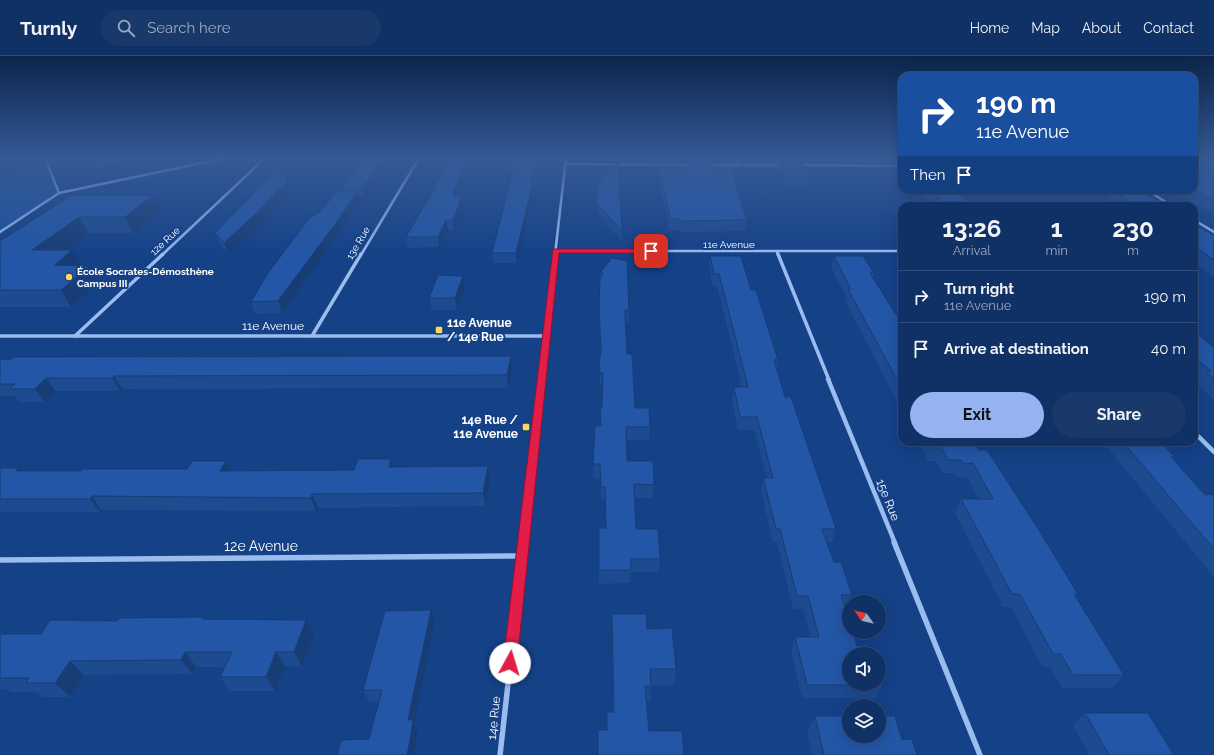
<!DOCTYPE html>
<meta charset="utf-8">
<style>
:root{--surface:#103165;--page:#19396b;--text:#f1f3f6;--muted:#9ca9bf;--line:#304c79;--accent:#95b2f1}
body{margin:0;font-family:Raleway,sans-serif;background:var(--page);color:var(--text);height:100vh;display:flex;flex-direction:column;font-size:15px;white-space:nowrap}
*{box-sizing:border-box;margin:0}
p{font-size:13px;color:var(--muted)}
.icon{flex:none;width:22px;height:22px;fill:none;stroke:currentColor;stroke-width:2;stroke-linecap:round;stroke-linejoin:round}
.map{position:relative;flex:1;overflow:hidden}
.details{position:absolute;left:898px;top:146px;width:300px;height:244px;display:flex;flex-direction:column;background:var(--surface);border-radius:12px;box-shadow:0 4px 16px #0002,0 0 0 1px var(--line)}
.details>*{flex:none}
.banner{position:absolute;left:898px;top:16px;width:300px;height:122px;border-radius:12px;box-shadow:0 4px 16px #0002,0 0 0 1px var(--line);background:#1a4fa0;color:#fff;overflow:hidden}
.needle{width:26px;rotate:304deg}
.tools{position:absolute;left:842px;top:539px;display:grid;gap:8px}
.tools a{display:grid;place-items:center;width:44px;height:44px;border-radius:50%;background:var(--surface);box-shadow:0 4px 16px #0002,0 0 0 1px var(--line);font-size:20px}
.pin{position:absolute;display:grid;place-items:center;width:34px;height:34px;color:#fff;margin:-17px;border-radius:8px;box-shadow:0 2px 6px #0006}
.me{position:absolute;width:44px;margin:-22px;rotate:6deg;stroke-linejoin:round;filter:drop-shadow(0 0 3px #0008)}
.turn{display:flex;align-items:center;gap:14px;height:84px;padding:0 12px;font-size:18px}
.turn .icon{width:52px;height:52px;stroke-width:2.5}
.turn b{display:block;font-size:28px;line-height:34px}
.then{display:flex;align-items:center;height:38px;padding:0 12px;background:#0003;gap:8px;font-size:15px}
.eta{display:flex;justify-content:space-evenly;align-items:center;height:68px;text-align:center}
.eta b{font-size:24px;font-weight:700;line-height:28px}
.primary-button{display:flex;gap:8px;margin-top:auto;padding:8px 12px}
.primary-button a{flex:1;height:46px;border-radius:24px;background:var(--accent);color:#111;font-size:16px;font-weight:700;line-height:46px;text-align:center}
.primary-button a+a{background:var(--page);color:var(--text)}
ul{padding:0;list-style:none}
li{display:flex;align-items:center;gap:12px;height:52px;padding:0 12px;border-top:1px solid var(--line)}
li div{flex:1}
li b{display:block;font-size:15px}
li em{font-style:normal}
header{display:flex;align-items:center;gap:24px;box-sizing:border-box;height:56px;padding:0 20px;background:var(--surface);border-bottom:1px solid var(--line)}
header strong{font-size:19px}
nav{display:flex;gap:22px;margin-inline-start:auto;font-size:14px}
.search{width:280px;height:36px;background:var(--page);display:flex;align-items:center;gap:10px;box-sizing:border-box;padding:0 14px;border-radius:22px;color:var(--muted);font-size:15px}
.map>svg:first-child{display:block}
.green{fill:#1d51a0}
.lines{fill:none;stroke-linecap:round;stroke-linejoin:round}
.street-far3{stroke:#9abcef;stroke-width:2.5}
.street-far2{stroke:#9abcef;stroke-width:3.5}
.street-far1{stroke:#9abcef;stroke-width:4.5}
.street{stroke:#9abcef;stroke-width:5.5}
.wall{fill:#1e4a8f}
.shaded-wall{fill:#183c74}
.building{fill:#2356a6;stroke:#183c74}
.route{fill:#e11d48;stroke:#92132f}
.poi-dot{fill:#ffd757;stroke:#154187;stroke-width:1.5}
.labels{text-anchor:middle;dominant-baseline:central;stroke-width:4;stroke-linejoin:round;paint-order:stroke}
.far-street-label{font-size:10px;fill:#fff;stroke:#154187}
.far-poi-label{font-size:10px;font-weight:bold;fill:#fff;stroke:#154187;text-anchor:start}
.poi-label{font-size:12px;font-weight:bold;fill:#fff;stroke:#154187;text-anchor:start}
.street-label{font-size:12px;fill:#fff;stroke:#154187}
.near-street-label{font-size:14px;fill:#fff;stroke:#154187}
</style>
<header>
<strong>Turnly</strong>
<div class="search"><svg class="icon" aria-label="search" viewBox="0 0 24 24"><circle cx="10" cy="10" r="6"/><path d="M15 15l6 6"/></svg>Search here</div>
<nav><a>Home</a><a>Map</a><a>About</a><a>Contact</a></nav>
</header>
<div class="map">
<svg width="1214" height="699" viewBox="0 0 1214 699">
<rect width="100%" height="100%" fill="#154187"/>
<!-- green -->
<polygon class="green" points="44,112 59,137 0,176 0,120"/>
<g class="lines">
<!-- street-far3 -->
<g class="street-far3">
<polyline points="45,102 59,137"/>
<polyline points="736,102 739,109"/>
<polyline points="565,108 693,109"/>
<polyline points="706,109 783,109"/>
<polyline points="800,109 902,110"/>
<polyline points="1147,134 1172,150"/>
<polyline points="1194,164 1214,176"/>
<polyline points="0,176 59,137 225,102"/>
<polyline points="556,195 902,195"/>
<polyline points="777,196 778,199"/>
<polyline points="162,199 265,102"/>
<polyline points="361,199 419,102"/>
<polyline points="555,199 566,102"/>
</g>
<!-- street-far2 -->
<g class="street-far2">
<polyline points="778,198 829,324"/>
<polyline points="0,280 546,280"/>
<polyline points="75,280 163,198"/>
<polyline points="312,280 361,198"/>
<polyline points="541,324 555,198"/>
</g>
<!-- street-far1 -->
<g class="street-far1">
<polyline points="828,323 895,487"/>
<polyline points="1194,376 1214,396"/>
<polyline points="523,487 542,323"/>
</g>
<!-- street -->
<g class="street">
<polyline points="894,486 980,699"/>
<polyline points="0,504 522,500"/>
<polyline points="500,699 524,486"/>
</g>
</g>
<!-- wall -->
<g class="wall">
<polygon points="365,102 365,141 358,141 359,146 339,177 282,257 255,258 251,246 315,160 343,136 342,132"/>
<polygon points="474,102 458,140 462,140 463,150 454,174 448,174 439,191 408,192 406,181"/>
<polygon points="686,102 709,102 711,112 747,164 746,175 680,176 679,174 669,174 659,122 660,112 689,112 689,106 687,106"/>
<polygon points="772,102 795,102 810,120 808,130 788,130 778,112 779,107 774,106"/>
<polygon points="1194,102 1214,102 1214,158 1170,134 1194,134"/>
<polygon points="533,128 533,135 517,207 493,207 492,197"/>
<polygon points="597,128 622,175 622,185 597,157"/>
<polygon points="291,134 259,169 229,198 219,188 215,177"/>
<polygon points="917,134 956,134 972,150 932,150"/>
<polygon points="1093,134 1108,134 1104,141"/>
<polygon points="1112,134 1140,134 1166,150 1116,150 1107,144"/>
<polygon points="72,139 159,155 133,177 88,177 65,194 72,194 81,210 90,210 100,227 71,251 0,251 0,185"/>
<polygon points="1194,168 1214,180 1214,221 1194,206"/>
<polygon points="710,200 751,234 778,304 777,313 785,341 836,473 832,486 827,486 834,506 852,539 846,552 845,552 857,590 882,629 876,642 802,642 791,594 795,581 811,581 803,553 793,553 777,486 773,486 761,435 763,422 767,422 754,374 738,374 732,344 734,331 742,331 717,230 713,230 709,212"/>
<polygon points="834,200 874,217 873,222 897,260 902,260 902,355 845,245 846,241 831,212"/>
<polygon points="612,202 629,254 629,266 625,266 627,298 635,352 650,371 649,384 626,384 627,405 654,429 653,442 635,442 636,473 660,503 659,516 631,516 630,527 599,528 599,472 606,472 605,444 601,444 600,422 594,422 593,408 601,370 602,351 603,329 600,329 599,318 599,306 600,297 599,251 600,217"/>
<polygon points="465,231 457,254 432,254 429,242"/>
<polygon points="1194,275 1214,292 1214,344 1197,328 1199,325 1194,321"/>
<polygon points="511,300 512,312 508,332 122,333 120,335 55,335 44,346 19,346 15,340 0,340 0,303 10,304"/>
<polygon points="918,386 974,386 1078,538 1076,541 1124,619 1112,632 1062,632 1050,611 1042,610 1011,551 1003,551 955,457 961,443 979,443 967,421 957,421 955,417 942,417 936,405 928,405"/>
<polygon points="1103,386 1167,386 1171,390 1168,394 1175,401 1173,404 1205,439 1214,439 1214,521"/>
<polygon points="393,411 490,423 486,450 318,452 316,455 101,454 100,456 0,456 0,412 21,415 354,414"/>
<polygon points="612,558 647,573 676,613 674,629 651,630 650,646 646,646 649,675 607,674 613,656"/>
<polygon points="203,561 204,563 314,579 302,611 285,610 275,635 230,635 220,621 225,611 196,611 192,618 84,619 70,641 42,641 37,636 11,636 7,633 0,633 0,575 2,577 2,578 41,578 117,565"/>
<polygon points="435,567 414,668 418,676 414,699 337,699 369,683 379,646 369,646 363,634"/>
<polygon points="1085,657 1174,699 1089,699 1073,669"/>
<polygon points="815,660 902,684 917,699 812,699 807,677"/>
</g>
<!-- shaded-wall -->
<g class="shaded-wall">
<polygon points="0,102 9,102 10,107 0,109"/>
<polygon points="119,102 159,102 160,103 118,111 120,116 100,120 96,112 114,103"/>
<polygon points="383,102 390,102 365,141 363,132"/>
<polygon points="469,102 474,102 456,145 453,140 454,135"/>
<polygon points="537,102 539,102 533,128 533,135 517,207 516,197 530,126"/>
<polygon points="288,124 291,134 259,169 229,198 224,187"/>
<polygon points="357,136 359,146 339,177 282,257 278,245"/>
<polygon points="152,140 159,155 133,177 125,161"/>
<polygon points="462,140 463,150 454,174 453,164"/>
<polygon points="79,161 88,177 42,210 32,194"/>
<polygon points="446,164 448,174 439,191 438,181"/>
<polygon points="72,194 82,211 55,209"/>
<polygon points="90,210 100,227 71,251 61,234"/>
<polygon points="463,220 465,231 457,254 455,242"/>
<polygon points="511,300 512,312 508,332 507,319"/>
<polygon points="114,320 122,333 120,335 112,322"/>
<polygon points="46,322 55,335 44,346 35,333"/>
<polygon points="391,403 395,416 389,411"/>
<polygon points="226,405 233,418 220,415"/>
<polygon points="488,410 490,423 486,450 483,437"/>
<polygon points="19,412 29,425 16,415"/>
<polygon points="312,438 318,452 316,455 311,442"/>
<polygon points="92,440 101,454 100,456 90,443"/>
<polygon points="431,554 435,567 414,668 418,676 414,699 407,699 408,664"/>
<polygon points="306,564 314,579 302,611 294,596"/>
<polygon points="185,596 196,611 192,618 181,604"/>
<polygon points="276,596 285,610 275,635 266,621"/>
<polygon points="70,605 84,619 70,641 55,627"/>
</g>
<!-- building -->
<g class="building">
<polygon points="91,102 119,102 114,103 116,108 96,112"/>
<polygon points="365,102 383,102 363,132 342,132"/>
<polygon points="449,102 469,102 454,135 453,140 462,140 453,164 446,164 438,181 406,181 433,135"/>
<polygon points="516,102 537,102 530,126 533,126 516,197 492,197"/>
<polygon points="690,102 709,102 711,112 731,113 747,164 680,165 680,163 670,163 660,112 692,112"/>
<polygon points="779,102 799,102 810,120 790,120"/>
<polygon points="1194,102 1214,102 1214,144 1194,134"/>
<polygon points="618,106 622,175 597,148 597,128"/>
<polygon points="277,113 288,124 255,158 224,187 215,177"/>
<polygon points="930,134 956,134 972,150 945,150"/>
<polygon points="1113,134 1140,134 1166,150 1136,150"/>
<polygon points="336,136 357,136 336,167 278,245 251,246 268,217 311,160 315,160 318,156 320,156"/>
<polygon points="72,139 152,140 125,161 79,161 32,194 72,194 55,209 90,210 61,234 0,234 0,185"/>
<polygon points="1194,168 1214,180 1214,204 1194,190"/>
<polygon points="710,200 741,200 751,234 756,234 778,304 774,304 785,341 791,341 836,473 822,473 834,506 841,506 852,539 841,539 849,565 849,576 853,576 857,590 869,590 872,598 849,598 849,628 879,628 879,619 882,629 807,629 795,581 819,581 808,540 797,540 780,473 776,473 763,422 773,422 757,361 740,361 734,331 748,331 719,218 714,218"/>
<polygon points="834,200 863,200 874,217 870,217 897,260 902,260 902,333 848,233 851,233"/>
<polygon points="612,202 627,205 629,254 625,254 627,298 632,298 635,352 649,352 650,371 626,371 627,405 653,405 654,429 634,428 636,473 658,473 660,503 631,503 631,514 599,514 599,472 606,472 605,431 601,431 600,408 593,408 595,370 601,370 600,351 602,351 603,317 600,317 599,306 601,295 599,251 600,222 603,217 600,217"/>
<polygon points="438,219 463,220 455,242 429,242"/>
<polygon points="1194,275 1214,292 1214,322 1206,315 1211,315 1194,301"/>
<polygon points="511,300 507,319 114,320 112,322 46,322 35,333 10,333 15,328 0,328 0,303 10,304 13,301"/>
<polygon points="931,386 974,386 979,394 987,394 1037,471 1078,538 1074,538 1124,619 1073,619 1061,598 1053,598 1020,538 1012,538 961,443 993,443 973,407 964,408 961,404 948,404 942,392 934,392"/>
<polygon points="1123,386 1167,386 1171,390 1164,390 1175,401 1171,401 1205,439 1213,438 1214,439 1214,493"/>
<polygon points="358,403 391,403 389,411 488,410 483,437 312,438 311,442 92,440 90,443 0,443 0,412 19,412 16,415 81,415 83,413 187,413 192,405 226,405 220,415 354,414"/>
<polygon points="431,554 408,664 413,664 410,685 407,699 337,699 341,684 369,683 382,634 363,634 385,555"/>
<polygon points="612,558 646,558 647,573 672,572 676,613 650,613 651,630 645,630 649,675 682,675 684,699 598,699 598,674 607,674 607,656 614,656"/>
<polygon points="203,561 202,563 306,564 294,596 276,596 266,621 220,621 232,596 185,596 181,604 70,605 55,627 26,627 29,622 0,622 0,578 41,578 50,564 117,565 119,562"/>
<polygon points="1085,657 1148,657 1174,699 1109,699"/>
<polygon points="815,660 849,660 849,680 879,680 879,660 895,660 902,684 912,683 917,699 824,699"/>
</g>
<!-- sky -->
<linearGradient id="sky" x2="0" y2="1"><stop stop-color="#0c244a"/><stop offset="0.51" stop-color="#355a96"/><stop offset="1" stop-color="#355a96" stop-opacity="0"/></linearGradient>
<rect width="1214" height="200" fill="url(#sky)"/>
<!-- route -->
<polygon class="route" points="553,193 651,193 654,195 651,197 559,197 517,607 515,611 510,613 505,611 503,607"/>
<!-- markers -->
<g class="poi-dot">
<circle cx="69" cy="221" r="4"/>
<rect x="435" y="270" width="8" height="8" rx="2"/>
<rect x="522" y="367" width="8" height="8" rx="2"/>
</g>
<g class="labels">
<!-- far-street labels -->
<g class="far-street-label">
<text transform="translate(165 185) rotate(-43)">12e Rue</text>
<text transform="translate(358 187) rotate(-59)">13e Rue</text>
<text x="729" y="188">11e Avenue</text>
</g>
<!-- far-poi labels -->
<g class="far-poi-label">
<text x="77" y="215">École Socrates-Démosthène<tspan x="77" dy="12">Campus III</tspan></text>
</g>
<!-- poi labels -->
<g class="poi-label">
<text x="447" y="267">11e Avenue<tspan x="447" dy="14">/ 14e Rue</tspan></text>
<text x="518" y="364" text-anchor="end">14e Rue /<tspan x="518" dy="14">11e Avenue</tspan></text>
</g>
<!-- street labels -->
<g class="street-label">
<text x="273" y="270">11e Avenue</text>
<text transform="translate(888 444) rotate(68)">15e Rue</text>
<text transform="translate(494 662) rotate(-84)">14e Rue</text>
</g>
<!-- near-street labels -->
<g class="near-street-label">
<text x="261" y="490">12e Avenue</text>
</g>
</g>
</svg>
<div class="tools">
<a><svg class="needle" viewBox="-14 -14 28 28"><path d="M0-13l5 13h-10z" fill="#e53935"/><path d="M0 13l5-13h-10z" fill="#9ca9bf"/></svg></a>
<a><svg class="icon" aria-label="sound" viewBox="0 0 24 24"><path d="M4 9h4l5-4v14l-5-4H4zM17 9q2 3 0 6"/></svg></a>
<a><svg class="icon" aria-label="layers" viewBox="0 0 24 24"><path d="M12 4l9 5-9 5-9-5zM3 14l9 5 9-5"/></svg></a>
</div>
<div class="pin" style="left:651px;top:195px;background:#d93025"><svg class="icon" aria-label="arrive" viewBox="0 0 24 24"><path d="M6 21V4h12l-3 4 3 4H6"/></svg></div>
<svg class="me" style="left:510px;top:607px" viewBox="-20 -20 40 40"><circle r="19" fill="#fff"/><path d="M0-13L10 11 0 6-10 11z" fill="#e11d48"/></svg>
<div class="banner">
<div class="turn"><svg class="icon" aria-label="right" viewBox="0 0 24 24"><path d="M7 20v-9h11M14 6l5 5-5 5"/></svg><div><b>190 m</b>11e Avenue</div></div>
<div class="then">Then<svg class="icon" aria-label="arrive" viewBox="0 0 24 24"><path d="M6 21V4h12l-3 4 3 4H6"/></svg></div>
</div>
<section class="details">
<div class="eta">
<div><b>13:26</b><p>Arrival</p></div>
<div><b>1</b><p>min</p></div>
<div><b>230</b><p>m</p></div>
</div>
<ul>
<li><svg class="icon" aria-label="right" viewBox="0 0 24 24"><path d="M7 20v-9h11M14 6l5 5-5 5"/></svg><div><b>Turn right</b><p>11e Avenue</p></div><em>190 m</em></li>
<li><svg class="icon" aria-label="arrive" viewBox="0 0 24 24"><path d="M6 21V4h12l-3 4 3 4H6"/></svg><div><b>Arrive at destination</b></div><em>40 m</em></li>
</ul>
<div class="primary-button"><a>Exit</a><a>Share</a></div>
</section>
</div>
